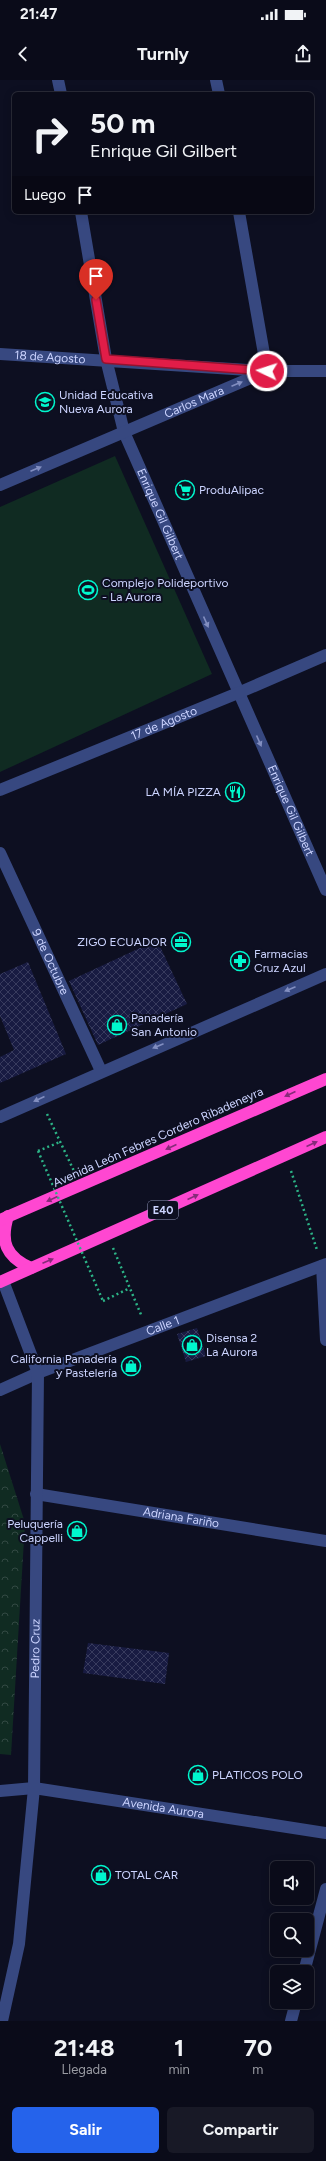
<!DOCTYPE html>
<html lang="es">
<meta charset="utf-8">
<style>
:root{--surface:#0a0b19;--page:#181926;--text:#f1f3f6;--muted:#999ba2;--line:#2a2b38;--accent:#2563eb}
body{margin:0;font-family:Figtree,sans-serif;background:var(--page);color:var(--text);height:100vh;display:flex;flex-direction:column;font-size:15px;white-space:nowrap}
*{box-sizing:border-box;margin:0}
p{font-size:13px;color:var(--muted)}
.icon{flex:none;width:22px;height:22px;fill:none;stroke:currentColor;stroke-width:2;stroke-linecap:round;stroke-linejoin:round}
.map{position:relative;height:1941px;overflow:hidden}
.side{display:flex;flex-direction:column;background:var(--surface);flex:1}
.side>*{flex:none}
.top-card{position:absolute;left:12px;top:12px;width:302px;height:122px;border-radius:6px;box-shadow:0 2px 10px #0003,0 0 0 1px var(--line);background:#0a0b19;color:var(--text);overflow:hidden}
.tools{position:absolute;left:270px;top:1781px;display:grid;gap:8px}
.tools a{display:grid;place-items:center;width:44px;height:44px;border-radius:6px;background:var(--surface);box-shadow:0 2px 10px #0003,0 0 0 1px var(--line);font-size:20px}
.pin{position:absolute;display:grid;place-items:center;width:34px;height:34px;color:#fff;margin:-41px -17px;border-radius:50% 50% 50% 0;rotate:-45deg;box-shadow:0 0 4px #0007}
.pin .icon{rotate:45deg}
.me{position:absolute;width:44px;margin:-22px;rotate:274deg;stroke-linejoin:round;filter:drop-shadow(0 0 3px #0008)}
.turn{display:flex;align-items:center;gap:14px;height:84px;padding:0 12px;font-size:18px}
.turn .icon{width:52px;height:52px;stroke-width:2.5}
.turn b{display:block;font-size:28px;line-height:34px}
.then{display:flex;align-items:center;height:38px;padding:0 12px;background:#0003;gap:8px;font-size:15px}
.eta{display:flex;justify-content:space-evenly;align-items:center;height:68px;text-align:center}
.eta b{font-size:24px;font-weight:700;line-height:28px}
.primary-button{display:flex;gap:8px;margin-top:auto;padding:8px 12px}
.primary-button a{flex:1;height:46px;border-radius:6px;background:var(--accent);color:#fff;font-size:16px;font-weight:700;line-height:46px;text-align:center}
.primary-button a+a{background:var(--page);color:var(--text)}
.status{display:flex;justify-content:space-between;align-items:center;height:28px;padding:0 20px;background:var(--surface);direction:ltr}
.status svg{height:11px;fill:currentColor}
header{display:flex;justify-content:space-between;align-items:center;height:52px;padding:0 12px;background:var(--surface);font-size:18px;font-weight:700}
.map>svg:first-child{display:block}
.park{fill:url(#park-crowns)}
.pitch{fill:#102b22}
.building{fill:url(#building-cross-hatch)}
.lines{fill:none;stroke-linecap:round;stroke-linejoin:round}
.path{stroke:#2cb386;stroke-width:2.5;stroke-dasharray:2 3;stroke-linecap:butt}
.minor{stroke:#374880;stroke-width:12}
.highway{stroke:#ff47d1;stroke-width:12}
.path-bridge{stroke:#2cb386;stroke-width:2.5;stroke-dasharray:2 3;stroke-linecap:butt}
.oneway{fill:#828ec0}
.oneway2{fill:#862b79}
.route-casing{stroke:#92132f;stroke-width:10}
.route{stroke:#e11d48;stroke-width:7}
.labels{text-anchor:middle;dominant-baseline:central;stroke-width:4;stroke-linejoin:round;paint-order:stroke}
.shield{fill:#0d0f21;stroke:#9399bc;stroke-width:1}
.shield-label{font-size:11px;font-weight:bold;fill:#ccd4ff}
.street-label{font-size:12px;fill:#ccd4ff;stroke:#0d0f21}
.poi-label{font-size:12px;fill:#ccd4ff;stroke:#0d0f21;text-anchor:start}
</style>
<div class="status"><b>21:47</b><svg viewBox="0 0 49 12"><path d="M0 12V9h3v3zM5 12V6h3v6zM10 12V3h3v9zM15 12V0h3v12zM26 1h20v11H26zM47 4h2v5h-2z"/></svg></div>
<header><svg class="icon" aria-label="back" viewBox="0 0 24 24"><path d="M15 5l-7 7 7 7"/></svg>Turnly<svg class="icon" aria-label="share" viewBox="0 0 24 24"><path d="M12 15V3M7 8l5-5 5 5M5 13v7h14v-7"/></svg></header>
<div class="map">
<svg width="326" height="1941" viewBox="0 0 326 1941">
<defs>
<pattern id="park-crowns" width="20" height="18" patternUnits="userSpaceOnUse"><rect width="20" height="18" fill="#102b22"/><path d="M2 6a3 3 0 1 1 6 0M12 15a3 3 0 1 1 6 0" fill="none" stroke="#324943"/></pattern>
<pattern id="building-cross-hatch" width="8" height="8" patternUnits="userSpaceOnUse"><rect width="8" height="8" fill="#181b42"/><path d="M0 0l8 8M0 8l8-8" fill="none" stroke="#383b5e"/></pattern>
</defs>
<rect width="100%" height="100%" fill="#0d0f21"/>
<!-- park -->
<polygon class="park" points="0,1364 25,1443 11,1675 0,1674"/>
<!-- pitch -->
<polygon class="pitch" points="115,376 212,594 0,692 0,427"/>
<!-- building -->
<g class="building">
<polygon points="157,860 187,924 98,965 69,901"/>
<polygon points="28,882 66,974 0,1003 0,977 14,970 0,936 0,894"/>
<polygon points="197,1248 206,1276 186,1282 177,1254"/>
<polygon points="88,1563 169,1573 165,1604 83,1593"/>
</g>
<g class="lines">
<!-- path -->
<g class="path">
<polyline points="47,1034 74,1091"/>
<polyline points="38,1071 60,1062"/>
<polyline points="291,1091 317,1170"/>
<polyline points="113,1168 142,1237"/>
<polyline points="103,1221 130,1208"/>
</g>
<!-- minor -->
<g class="minor">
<polyline points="58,0 61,14"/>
<polyline points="216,0 219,14"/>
<path id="s1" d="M81,132L106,279L124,352L326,810"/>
<polyline points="239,132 267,291"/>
<path id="s2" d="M0,274L264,291"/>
<path id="s3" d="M0,405L267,291H326"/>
<path id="s4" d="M0,710L238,613L326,575"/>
<path id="s5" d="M0,773L101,991"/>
<polyline points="0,1037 326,894"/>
<polyline points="322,1186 326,1260"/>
<path id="s6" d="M0,1310L38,1293L326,1184"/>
<path id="s7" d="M36,1414L326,1461"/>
<path id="s8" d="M0,1711L34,1708L326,1753"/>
<polyline points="304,1892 326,1809"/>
<path id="s9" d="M2,1941L19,1864L34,1708L38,1293L3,1201"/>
<polyline points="291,1941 296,1922"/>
</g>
<!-- highway -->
<g class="highway">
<path d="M8,1136C0,1162 6,1177 31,1188"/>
<polyline points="0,1140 326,999"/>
<polyline points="0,1202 326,1057"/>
</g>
<!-- path-bridge -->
<polyline class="path-bridge" points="38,1071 103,1221"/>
</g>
<!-- one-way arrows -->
<defs><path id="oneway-solid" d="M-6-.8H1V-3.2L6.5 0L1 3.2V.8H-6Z"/></defs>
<g class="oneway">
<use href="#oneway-solid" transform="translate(237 304) rotate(-23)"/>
<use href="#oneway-solid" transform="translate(36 389) rotate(-23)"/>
<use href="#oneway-solid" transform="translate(206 542) rotate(66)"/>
<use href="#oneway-solid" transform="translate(259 661) rotate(66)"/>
<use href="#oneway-solid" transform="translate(290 909) rotate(157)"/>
<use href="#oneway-solid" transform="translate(158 966) rotate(157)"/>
<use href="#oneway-solid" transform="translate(39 1019) rotate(156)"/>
</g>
<g class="oneway2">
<use href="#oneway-solid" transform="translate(290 1014) rotate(156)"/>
<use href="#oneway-solid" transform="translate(312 1064) rotate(-24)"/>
<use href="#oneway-solid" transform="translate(171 1067) rotate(156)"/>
<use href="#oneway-solid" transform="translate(193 1117) rotate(-24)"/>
<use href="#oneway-solid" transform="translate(52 1119) rotate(156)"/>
<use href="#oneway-solid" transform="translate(48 1181) rotate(-23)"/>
</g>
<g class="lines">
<defs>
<polyline id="route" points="96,220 106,279 267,291"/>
</defs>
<!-- route casing -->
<use href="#route" class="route-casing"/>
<!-- route -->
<use href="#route" class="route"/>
</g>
<!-- icons -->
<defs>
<symbol id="school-ring" viewBox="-11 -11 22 22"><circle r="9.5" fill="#0d0f21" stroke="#00f7cd" stroke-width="1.5"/><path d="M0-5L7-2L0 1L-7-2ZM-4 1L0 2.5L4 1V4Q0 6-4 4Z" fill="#00f7cd"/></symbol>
<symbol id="supermarket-ring" viewBox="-11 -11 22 22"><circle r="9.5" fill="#0d0f21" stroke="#00f7cd" stroke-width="1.5"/><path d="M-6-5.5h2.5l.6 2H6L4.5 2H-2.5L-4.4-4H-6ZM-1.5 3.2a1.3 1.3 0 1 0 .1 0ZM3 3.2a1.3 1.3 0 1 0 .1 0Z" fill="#00f7cd"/></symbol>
<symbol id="stadium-ring" viewBox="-11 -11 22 22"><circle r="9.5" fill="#0d0f21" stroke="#00f7cd" stroke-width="1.5"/><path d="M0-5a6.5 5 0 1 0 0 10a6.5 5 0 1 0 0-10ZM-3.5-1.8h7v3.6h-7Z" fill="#00f7cd"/></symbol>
<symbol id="restaurant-ring" viewBox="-11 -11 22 22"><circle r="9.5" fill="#0d0f21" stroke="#00f7cd" stroke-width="1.5"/><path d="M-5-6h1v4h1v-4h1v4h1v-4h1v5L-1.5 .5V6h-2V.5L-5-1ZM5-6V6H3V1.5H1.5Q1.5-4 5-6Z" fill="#00f7cd"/></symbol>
<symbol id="office-ring" viewBox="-11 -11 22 22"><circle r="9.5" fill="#0d0f21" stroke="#00f7cd" stroke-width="1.5"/><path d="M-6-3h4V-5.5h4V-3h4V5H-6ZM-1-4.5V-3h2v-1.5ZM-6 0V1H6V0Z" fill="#00f7cd"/></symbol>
<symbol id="pharmacy-ring" viewBox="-11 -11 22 22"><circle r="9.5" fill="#0d0f21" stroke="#00f7cd" stroke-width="1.5"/><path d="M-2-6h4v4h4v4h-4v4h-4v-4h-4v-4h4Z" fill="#00f7cd"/></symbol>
<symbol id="shop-ring" viewBox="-11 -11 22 22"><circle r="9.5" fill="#0d0f21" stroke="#00f7cd" stroke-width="1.5"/><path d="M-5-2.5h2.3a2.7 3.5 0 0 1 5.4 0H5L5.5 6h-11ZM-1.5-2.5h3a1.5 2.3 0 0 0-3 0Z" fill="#00f7cd"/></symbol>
</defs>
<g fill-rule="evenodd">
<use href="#school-ring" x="34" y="311" width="22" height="22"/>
<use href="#supermarket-ring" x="174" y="399" width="22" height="22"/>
<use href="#stadium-ring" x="77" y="499" width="22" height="22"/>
<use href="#restaurant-ring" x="224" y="701" width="22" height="22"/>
<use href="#office-ring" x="170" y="851" width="22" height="22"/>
<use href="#pharmacy-ring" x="229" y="870" width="22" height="22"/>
<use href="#shop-ring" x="106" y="934" width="22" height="22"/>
<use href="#shop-ring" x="181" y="1254" width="22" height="22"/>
<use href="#shop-ring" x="120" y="1275" width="22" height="22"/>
<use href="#shop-ring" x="66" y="1440" width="22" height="22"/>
<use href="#shop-ring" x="187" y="1684" width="22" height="22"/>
<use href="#shop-ring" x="90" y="1784" width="22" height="22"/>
</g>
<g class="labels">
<!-- shield labels -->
<rect class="shield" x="148" y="1121" width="30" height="18" rx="3"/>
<g class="shield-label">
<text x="163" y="1130">E40</text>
</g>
<!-- street labels -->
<g class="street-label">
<text stroke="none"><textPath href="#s2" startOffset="50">18 de Agosto</textPath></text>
<text stroke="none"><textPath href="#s3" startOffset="211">Carlos Mara</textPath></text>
<text stroke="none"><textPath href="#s1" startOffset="314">Enrique Gil Gilbert</textPath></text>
<text stroke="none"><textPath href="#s4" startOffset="177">17 de Agosto</textPath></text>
<text stroke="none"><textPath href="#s1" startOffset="638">Enrique Gil Gilbert</textPath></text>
<text stroke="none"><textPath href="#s5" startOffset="120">9 de Octubre</textPath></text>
<text transform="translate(158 1057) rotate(-24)">Avenida León Febres Cordero Ribadeneyra</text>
<text stroke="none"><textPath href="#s6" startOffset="175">Calle 1</textPath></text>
<text stroke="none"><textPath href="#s7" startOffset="147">Adriana Fariño</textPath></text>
<text stroke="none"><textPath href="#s9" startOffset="375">Pedro Cruz</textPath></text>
<text stroke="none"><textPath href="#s8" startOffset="165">Avenida Aurora</textPath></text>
</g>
<!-- poi labels -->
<g class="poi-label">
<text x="59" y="315">Unidad Educativa<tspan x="59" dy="14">Nueva Aurora</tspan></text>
<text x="199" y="410">ProduAlipac</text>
<text x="102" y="503">Complejo Polideportivo<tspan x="102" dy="14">- La Aurora</tspan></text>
<text x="221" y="712" text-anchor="end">LA MÍA PIZZA</text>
<text x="167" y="862" text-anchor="end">ZIGO ECUADOR</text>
<text x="254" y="874">Farmacias<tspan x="254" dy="14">Cruz Azul</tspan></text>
<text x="131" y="938">Panadería<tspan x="131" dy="14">San Antonio</tspan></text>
<text x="206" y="1258">Disensa 2<tspan x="206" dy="14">La Aurora</tspan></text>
<text x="117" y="1279" text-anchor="end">California Panadería<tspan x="117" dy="14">y Pastelería</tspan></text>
<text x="63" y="1444" text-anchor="end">Peluquería<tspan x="63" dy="14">Cappelli</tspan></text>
<text x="212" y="1695">PLATICOS POLO</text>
<text x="115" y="1795">TOTAL CAR</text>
</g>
</g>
</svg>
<div class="tools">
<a><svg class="icon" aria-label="sound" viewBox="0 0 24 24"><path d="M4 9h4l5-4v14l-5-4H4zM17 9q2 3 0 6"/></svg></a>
<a><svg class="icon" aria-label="search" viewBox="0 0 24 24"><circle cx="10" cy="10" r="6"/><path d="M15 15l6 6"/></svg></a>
<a><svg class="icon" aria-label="layers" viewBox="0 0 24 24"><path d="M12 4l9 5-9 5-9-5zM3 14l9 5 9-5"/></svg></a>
</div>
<div class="pin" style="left:96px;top:220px;background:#d93025"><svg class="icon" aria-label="arrive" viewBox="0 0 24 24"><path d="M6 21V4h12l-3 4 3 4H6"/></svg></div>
<svg class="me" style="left:267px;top:291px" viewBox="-20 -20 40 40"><circle r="17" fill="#e11d48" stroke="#fff" stroke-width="3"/><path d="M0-11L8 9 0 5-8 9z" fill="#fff"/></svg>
<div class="top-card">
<div class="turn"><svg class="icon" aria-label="right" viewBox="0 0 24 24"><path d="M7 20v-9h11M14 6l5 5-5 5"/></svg><div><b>50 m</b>Enrique Gil Gilbert</div></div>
<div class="then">Luego<svg class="icon" aria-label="arrive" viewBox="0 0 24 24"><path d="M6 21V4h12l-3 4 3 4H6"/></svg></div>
</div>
</div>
<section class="side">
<div class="eta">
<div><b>21:48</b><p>Llegada</p></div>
<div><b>1</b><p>min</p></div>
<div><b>70</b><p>m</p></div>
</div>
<div class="primary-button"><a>Salir</a><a>Compartir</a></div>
</section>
